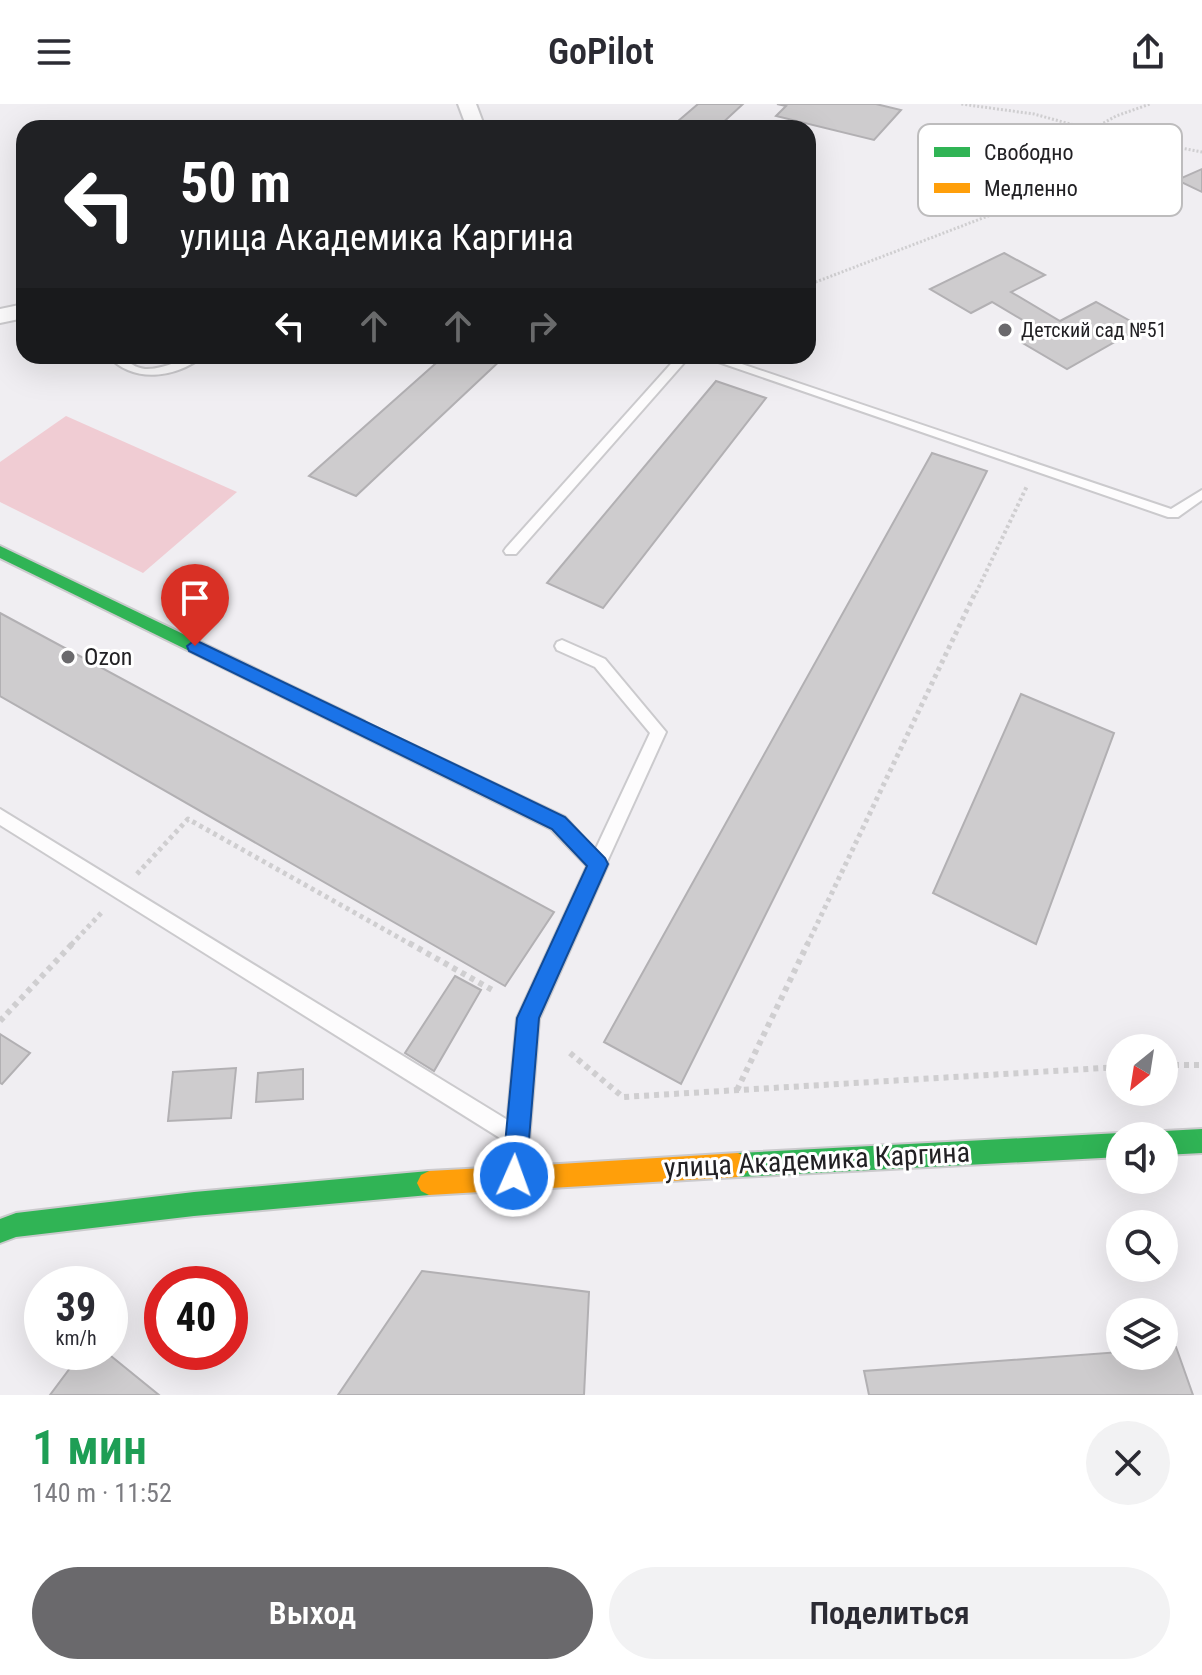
<!DOCTYPE html>
<html lang="ru">
<meta charset="utf-8">
<style>
:root{--surface:#fff;--page:#f2f2f3;--text:#2b2b33;--muted:#7c7c81;--accent:#6a696c}
body{margin:0;font-family:"Roboto Condensed",sans-serif;background:var(--page);color:var(--text);height:100vh;display:flex;flex-direction:column;font-size:30px;white-space:nowrap}
*{box-sizing:border-box;margin:0}
p{font-size:26px;color:var(--muted)}
.icon{flex:none;width:44px;height:44px;fill:none;stroke:currentColor;stroke-width:2;stroke-linecap:round;stroke-linejoin:round}
.map{position:relative;height:1291px;overflow:hidden}
.panel{display:flex;flex-direction:column;background:var(--surface);flex:1}
.panel>*{flex:none}
.guide{position:absolute;left:16px;top:16px;width:800px;height:244px;border-radius:24px;box-shadow:0 8px 32px #0002;background:#202124;color:#fff;overflow:hidden}
.needle{width:52px;rotate:210deg}
.fabs{position:absolute;left:1106px;top:930px;display:grid;gap:16px}
.fabs a{display:grid;place-items:center;width:72px;height:72px;border-radius:50%;background:var(--surface);box-shadow:0 8px 32px #0002;font-size:40px}
.speed{position:absolute;left:24px;top:1162px;display:flex;gap:16px;font-size:40px;font-weight:700;text-align:center}
.speed>*{display:grid;place-content:center;width:104px;height:104px;border-radius:50%;background:var(--surface);box-shadow:0 8px 32px #0002;line-height:1}
.speed small{font-size:20px;font-weight:400}
.speed .limit{border:12px solid #d22;background:#fff;color:#111}
.pin{position:absolute;display:grid;place-items:center;width:68px;height:68px;color:#fff;margin:-82px -34px;border-radius:50% 50% 50% 0;rotate:-45deg;box-shadow:0 0 8px #0007}
.pin .icon{rotate:45deg}
.me{position:absolute;width:88px;margin:-44px;rotate:2deg;stroke-linejoin:round;filter:drop-shadow(0 0 6px #0008)}
.turn{display:flex;align-items:center;gap:28px;height:168px;padding:0 32px;font-size:36px}
.turn .icon{width:104px;height:104px;stroke-width:2.5}
.turn b{display:block;font-size:56px;line-height:68px}
.lanes{display:flex;align-items:center;height:76px;padding:0 32px;background:#0003;justify-content:center;gap:40px;direction:ltr}
.lanes .off{opacity:.35}
.round{display:grid;place-items:center;flex:none;width:84px;height:84px;border-radius:42px;background:var(--page)}
.headline{display:flex;align-items:center;justify-content:space-between;height:136px;padding:0 32px}
h1{font-size:48px;font-weight:600;line-height:60px;color:#1e9e55}
.cta{display:flex;gap:16px;margin-top:auto;padding:16px 32px}
.cta a{flex:1;height:92px;border-radius:48px;background:var(--accent);color:#fff;font-size:32px;font-weight:600;line-height:92px;text-align:center}
.cta a+a{background:var(--page);color:var(--text)}
header{display:flex;justify-content:space-between;align-items:center;height:104px;padding:0 32px;background:var(--surface);font-size:36px;font-weight:600}
.map>svg:first-child{display:block}
.green{fill:#f0ccd3}
.building{fill:#ceccce;stroke:#b2b0b3;stroke-width:2}
.lines{fill:none;stroke-linecap:round;stroke-linejoin:round}
.lane-casing{stroke:#cbcacd;stroke-width:4}
.street-casing{stroke:#cbcacd;stroke-width:4}
.fast-casing{stroke:#cbcacd;stroke-width:4}
.slow-casing{stroke:#cbcacd;stroke-width:4}
.path-far3{stroke:#cfced0;stroke-width:3;stroke-dasharray:2 2;stroke-linecap:butt}
.path-far2{stroke:#cfced0;stroke-width:4;stroke-dasharray:3 3;stroke-linecap:butt}
.path-far1{stroke:#cfced0;stroke-width:5;stroke-dasharray:4 4;stroke-linecap:butt}
.path{stroke:#cfced0;stroke-width:6;stroke-dasharray:5 5;stroke-linecap:butt}
.lane{fill:#fdfcfd;fill-rule:evenodd}
.street{fill:#fdfcfd;fill-rule:evenodd}
.fast{fill:#30b455;fill-rule:evenodd}
.slow{fill:#ff9f0a;fill-rule:evenodd}
.route{fill:#1a73e8;stroke:#114b97;stroke-width:2}
.poi-dot{fill:#6a696c;stroke:#fff;stroke-width:3}
.labels{text-anchor:middle;dominant-baseline:central;stroke-width:6;stroke-linejoin:round;paint-order:stroke}
.far-poi-label{font-size:20px;fill:#222124;stroke:#fff;text-anchor:start}
.poi-label{font-size:24px;fill:#222124;stroke:#fff;text-anchor:start}
.near-street-label{font-size:28px;fill:#222124;stroke:#fff}
.key{fill:#fff;stroke:#bdbcbd;stroke-width:2}
.key-label{font-size:22px;fill:#222124}
</style>
<header><svg class="icon" aria-label="menu" viewBox="0 0 24 24"><path d="M4 6h16M4 12h16M4 18h16"/></svg>GoPilot<svg class="icon" aria-label="share" viewBox="0 0 24 24"><path d="M12 15V3M7 8l5-5 5 5M5 13v7h14v-7"/></svg></header>
<div class="map">
<svg width="1202" height="1291" viewBox="0 0 1202 1291">
<rect width="100%" height="100%" fill="#f0eef2"/>
<!-- green -->
<polygon class="green" points="66,312 237,388 143,469 0,398 0,358"/>
<!-- building -->
<g class="building">
<polygon points="698,0 743,0 717,24 670,24"/>
<polygon points="777,0 876,0 901,6 874,36 776,12 786,2"/>
<polygon points="1202,65 1202,88 1177,76"/>
<polygon points="1004,149 1045,171 1011,188 1060,217 1096,198 1141,223 1067,265 1021,238 1041,227 992,198 971,209 930,185"/>
<polygon points="444,252 505,252 356,392 309,372"/>
<polygon points="716,277 766,294 603,504 547,479"/>
<polygon points="932,349 987,367 681,980 604,938"/>
<polygon points="0,509 554,808 505,882 0,592"/>
<polygon points="1021,590 1114,629 1036,840 933,789"/>
<polygon points="455,872 481,886 434,967 405,949"/>
<polygon points="0,930 30,949 2,980 0,979"/>
<polygon points="236,964 231,1014 168,1017 173,968"/>
<polygon points="303,965 303,995 256,998 258,969"/>
<polygon points="422,1167 589,1188 584,1291 338,1291"/>
<polygon points="1176,1243 1193,1291 869,1291 864,1267 1120,1248 1120,1252 1164,1252 1164,1244"/>
<polygon points="82,1248 106,1248 159,1291 50,1291"/>
</g>
<g class="lines">
<defs>
<g id="lane">
<path d="M108,252C127,252 129,263 145,265C166,266 183,252 204,252C175,274 134,280 108,252Z"/>
<polygon points="678,252 690,252 516,450 506,450 504,447 506,444"/>
<polygon points="701,252 718,252 1171,405 1202,386 1202,396 1178,413 1168,413"/>
<polygon points="562,536 605,555 666,628 606,760 600,763 594,760 591,755 650,629 595,563 557,546 555,542 557,538"/>
<polygon points="0,705 514,1020 517,1027 514,1034 507,1037 500,1034 0,721"/>
</g>
<g id="street">
<polygon points="458,0 476,0 485,24 467,24"/>
<polygon points="24,200 24,214 0,219 0,205"/>
</g>
<g id="fast">
<polygon points="0,442 364,617 367,622 364,627 352,627 0,454"/>
<polygon points="1202,1025 1202,1049 1164,1051 1164,1032 1155,1032 1164,1027"/>
<polygon points="1120,1029 1126,1032 1120,1032 1120,1053 738,1073 730,1069 726,1061 730,1053 738,1049"/>
<polygon points="429,1067 437,1071 441,1079 437,1087 429,1091 194,1112 16,1133 0,1139 0,1115 16,1109 194,1088"/>
</g>
<polygon id="slow" points="358,615 565,713 608,760 539,915 527,1062 738,1049 746,1053 750,1061 746,1069 738,1073 429,1091 421,1087 417,1079 421,1071 429,1067 503,1063 517,914 587,762 551,725 352,627 349,622 352,617"/>
</defs>
<!-- lane casing -->
<use href="#lane" class="lane-casing"/>
<!-- street casing -->
<use href="#street" class="street-casing"/>
<!-- fast casing -->
<use href="#fast" class="fast-casing"/>
<!-- slow casing -->
<use href="#slow" class="slow-casing"/>
<!-- path-far3 -->
<g class="path-far3">
<polyline points="1093,25 1116,12 1150,0"/>
<polyline points="1092,26 1177,43"/>
<polyline points="1108,66 1181,44 1202,48"/>
<polyline points="808,181 1108,66 1077,50 1092,26 1034,10 961,0"/>
</g>
<!-- path-far2 -->
<polyline class="path-far2" points="976,489 1027,382"/>
<!-- path-far1 -->
<g class="path-far1">
<polyline points="137,770 188,715 412,841"/>
<polyline points="71,841 103,807"/>
<polyline points="807,841 976,487"/>
</g>
<!-- path -->
<g class="path">
<polyline points="409,839 494,887"/>
<polyline points="0,917 73,839"/>
<polyline points="570,949 623,993 1120,963"/>
<polyline points="1164,961 1202,961"/>
<polyline points="737,986 808,839"/>
</g>
<!-- lane -->
<use href="#lane" class="lane"/>
<!-- street -->
<use href="#street" class="street"/>
<!-- fast -->
<use href="#fast" class="fast"/>
<!-- slow -->
<use href="#slow" class="slow"/>
</g>
<!-- route -->
<polygon class="route" points="195,536 565,713 605,754 608,760 539,914 526,1072 522,1080 514,1083 505,1080 502,1072 517,914 587,762 552,725 189,547 187,542"/>
<!-- markers -->
<g class="poi-dot">
<circle cx="1005" cy="226" r="8"/>
<circle cx="68" cy="553" r="8"/>
</g>
<g class="labels">
<!-- far-poi labels -->
<g class="far-poi-label">
<text x="1021" y="226">Детский сад №51</text>
</g>
<!-- poi labels -->
<g class="poi-label">
<text x="84" y="553">Ozon</text>
</g>
<!-- near-street labels -->
<g class="near-street-label">
<text transform="translate(817 1056) rotate(-3)">улица Академика Каргина</text>
</g>
</g>
<!-- legend -->
<rect x="918" y="20" width="264" height="92" rx="12" class="key"/>
<rect x="934" y="43" width="36" height="10" fill="#30b455"/>
<rect x="934" y="79" width="36" height="10" fill="#ff9f0a"/>
<g class="key-label">
<text x="984" y="56">Свободно</text>
<text x="984" y="92">Медленно</text>
</g>
</svg>
<div class="fabs">
<a><svg class="needle" viewBox="-14 -14 28 28"><path d="M0-13l5 13h-10z" fill="#e53935"/><path d="M0 13l5-13h-10z" fill="#7c7c81"/></svg></a>
<a><svg class="icon" aria-label="sound" viewBox="0 0 24 24"><path d="M4 9h4l5-4v14l-5-4H4zM17 9q2 3 0 6"/></svg></a>
<a><svg class="icon" aria-label="search" viewBox="0 0 24 24"><circle cx="10" cy="10" r="6"/><path d="M15 15l6 6"/></svg></a>
<a><svg class="icon" aria-label="layers" viewBox="0 0 24 24"><path d="M12 4l9 5-9 5-9-5zM3 14l9 5 9-5"/></svg></a>
</div>
<div class="speed"><div>39<small>km/h</small></div><div class="limit">40</div></div>
<div class="pin" style="left:195px;top:542px;background:#d93025"><svg class="icon" aria-label="arrive" viewBox="0 0 24 24"><path d="M6 21V4h12l-3 4 3 4H6"/></svg></div>
<svg class="me" style="left:514px;top:1072px" viewBox="-20 -20 40 40"><circle r="17" fill="#1a73e8" stroke="#fff" stroke-width="3"/><path d="M0-11L8 9 0 5-8 9z" fill="#fff"/></svg>
<div class="guide">
<div class="turn"><svg class="icon" aria-label="left" viewBox="0 0 24 24"><path d="M17 20v-9H6M10 6l-5 5 5 5"/></svg><div><b>50 m</b>улица Академика Каргина</div></div>
<div class="lanes"><svg class="icon" aria-label="left" viewBox="0 0 24 24"><path d="M17 20v-9H6M10 6l-5 5 5 5"/></svg><svg class="icon off" aria-label="ahead" viewBox="0 0 24 24"><path d="M12 20V5M6 11l6-6 6 6"/></svg><svg class="icon off" aria-label="ahead" viewBox="0 0 24 24"><path d="M12 20V5M6 11l6-6 6 6"/></svg><svg class="icon off" aria-label="right" viewBox="0 0 24 24"><path d="M7 20v-9h11M14 6l5 5-5 5"/></svg></div>
</div>
</div>
<section class="panel">
<div class="headline"><div><h1>1 мин</h1><p>140 m · 11:52</p></div><a class="round"><svg class="icon" aria-label="close" viewBox="0 0 24 24"><path d="M6 6l12 12M18 6L6 18"/></svg></a></div>
<div class="cta"><a>Выход</a><a>Поделиться</a></div>
</section>
